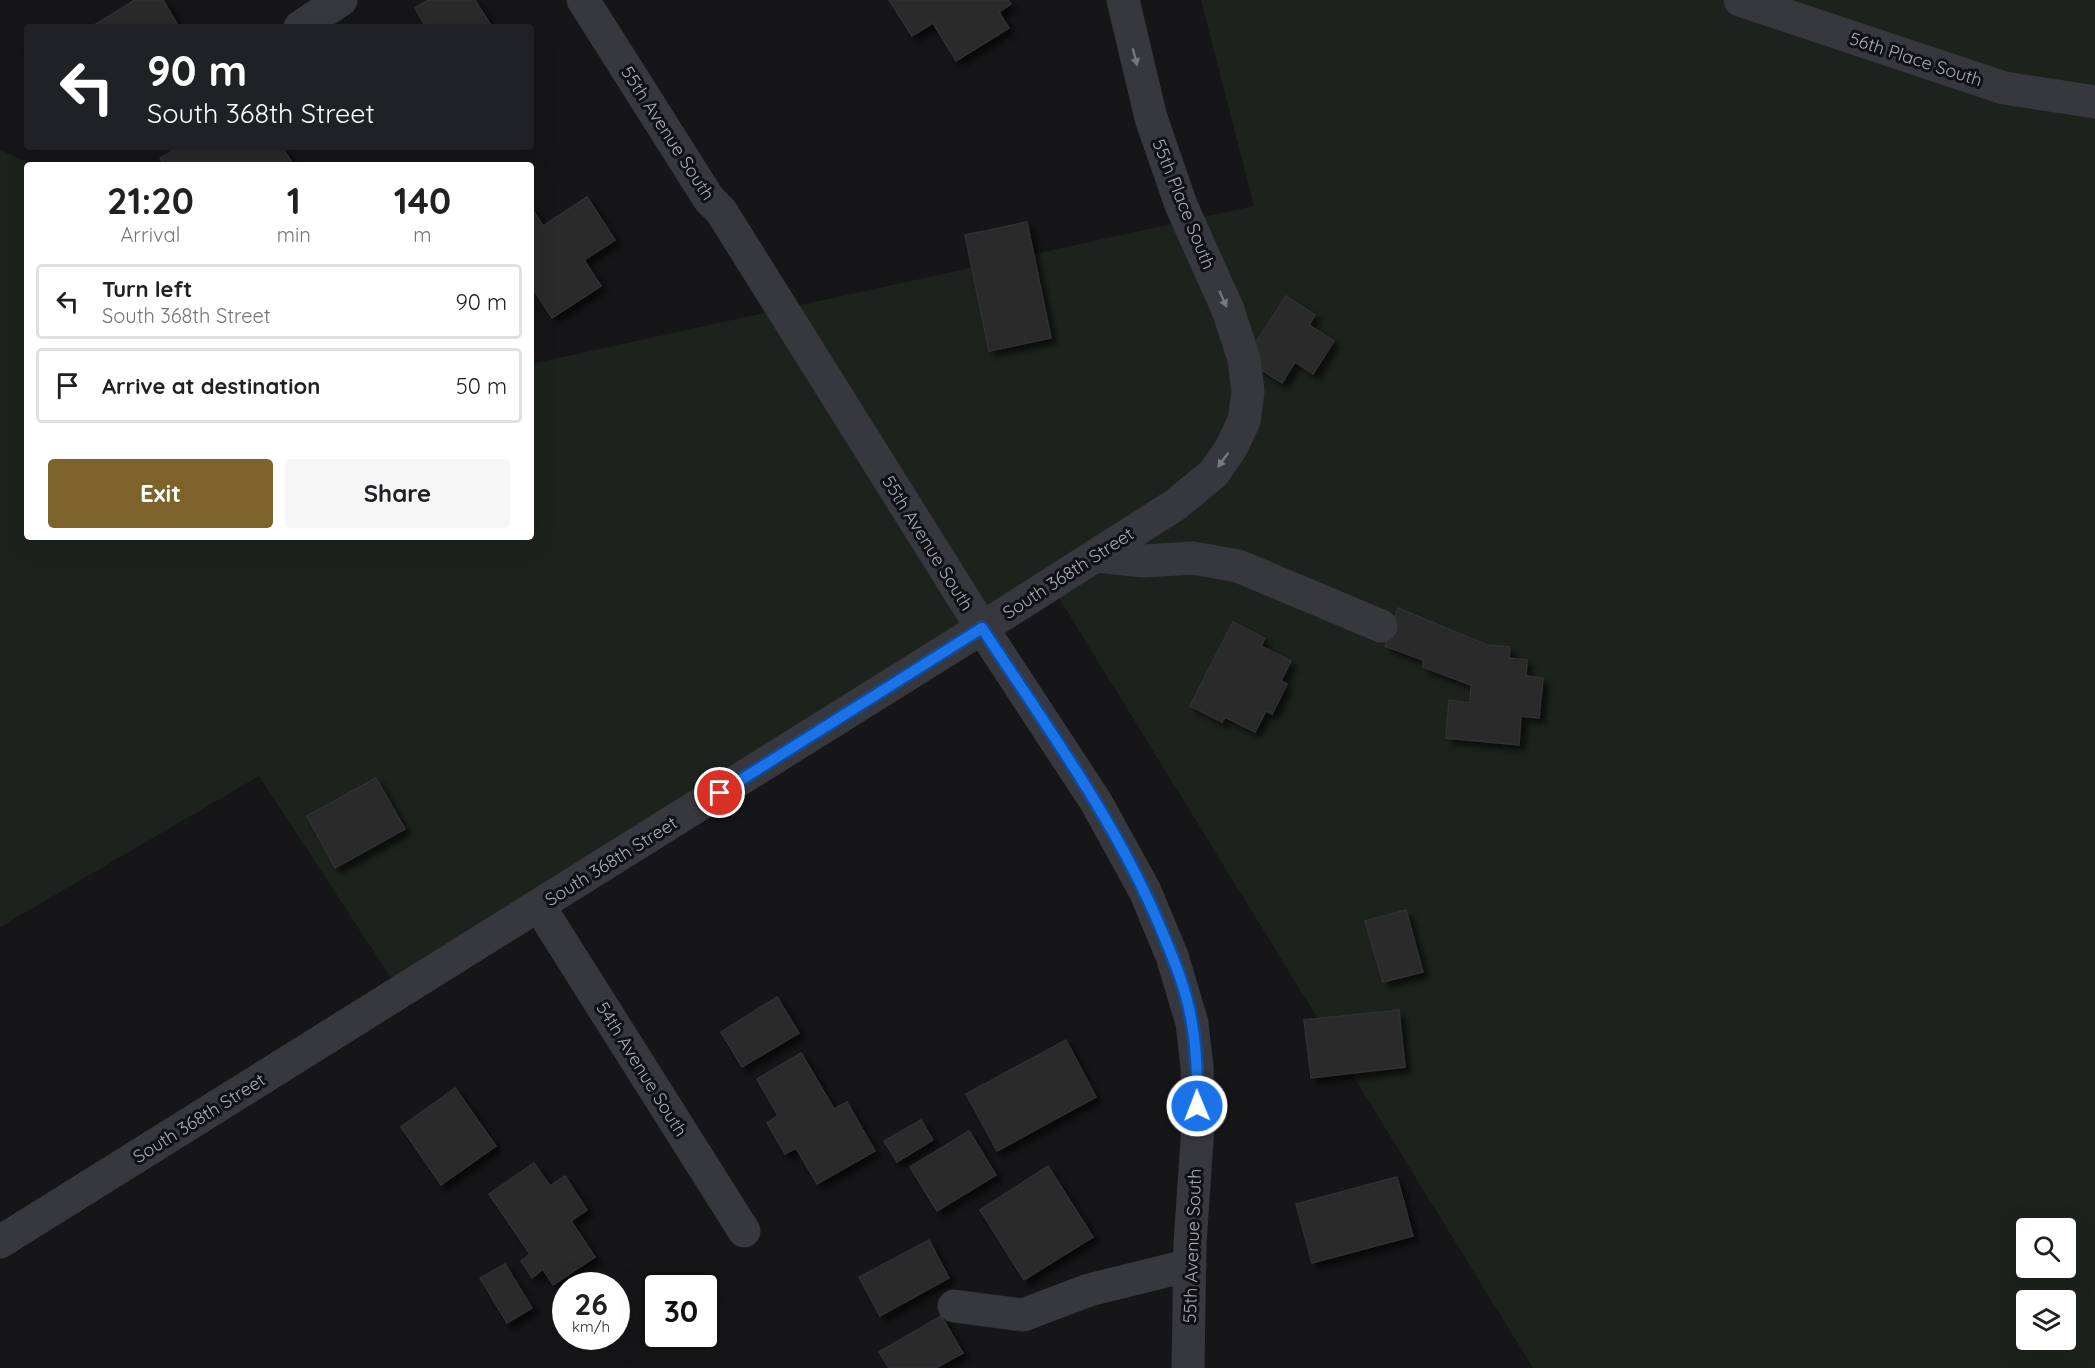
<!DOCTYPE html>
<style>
:root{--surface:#fff;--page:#f6f6f6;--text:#202124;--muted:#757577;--line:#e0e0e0;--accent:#7e622b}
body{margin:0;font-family:Quicksand,sans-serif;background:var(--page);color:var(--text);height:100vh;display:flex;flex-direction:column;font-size:22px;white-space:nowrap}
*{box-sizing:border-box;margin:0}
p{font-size:20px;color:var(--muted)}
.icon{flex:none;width:33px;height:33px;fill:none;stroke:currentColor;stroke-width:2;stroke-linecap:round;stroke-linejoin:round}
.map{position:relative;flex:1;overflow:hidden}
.panel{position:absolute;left:24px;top:162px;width:510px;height:378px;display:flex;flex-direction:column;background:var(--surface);border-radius:6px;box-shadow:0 6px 24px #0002}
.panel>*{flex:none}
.top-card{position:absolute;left:24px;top:24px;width:510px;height:126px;border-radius:6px;box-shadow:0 6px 24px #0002;background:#202124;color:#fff;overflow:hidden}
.buttons{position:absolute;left:2016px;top:1218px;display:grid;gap:12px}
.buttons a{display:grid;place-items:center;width:60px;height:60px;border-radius:6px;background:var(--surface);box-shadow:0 6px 24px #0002;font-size:30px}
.speed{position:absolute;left:552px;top:1272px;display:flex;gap:12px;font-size:30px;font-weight:700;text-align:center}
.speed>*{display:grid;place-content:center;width:78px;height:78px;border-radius:50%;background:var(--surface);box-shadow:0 6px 24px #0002;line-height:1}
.speed small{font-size:15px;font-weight:400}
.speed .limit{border:3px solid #111;border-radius:9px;background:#fff;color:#111}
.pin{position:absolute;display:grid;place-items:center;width:51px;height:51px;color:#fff;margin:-26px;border:3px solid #fff;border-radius:50%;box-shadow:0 2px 6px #0007}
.me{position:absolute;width:66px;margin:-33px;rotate:359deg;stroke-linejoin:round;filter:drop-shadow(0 0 4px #0008)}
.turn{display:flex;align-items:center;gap:21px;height:126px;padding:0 24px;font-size:27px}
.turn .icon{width:78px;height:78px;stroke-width:2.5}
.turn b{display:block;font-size:42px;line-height:51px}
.eta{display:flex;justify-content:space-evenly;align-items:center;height:102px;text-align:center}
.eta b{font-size:36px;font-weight:700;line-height:42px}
.cta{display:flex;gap:12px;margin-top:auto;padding:12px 24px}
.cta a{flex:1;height:69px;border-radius:6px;background:var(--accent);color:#fff;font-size:24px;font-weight:700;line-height:69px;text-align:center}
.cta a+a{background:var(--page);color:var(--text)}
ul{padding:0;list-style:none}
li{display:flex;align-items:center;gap:18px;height:75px;margin:0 12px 9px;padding:0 12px;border:3px solid var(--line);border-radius:6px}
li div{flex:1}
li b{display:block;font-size:22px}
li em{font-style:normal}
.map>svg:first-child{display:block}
.green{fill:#1c231d;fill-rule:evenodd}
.building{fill:#29292c;stroke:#303034;stroke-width:1.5;filter:url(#shadow)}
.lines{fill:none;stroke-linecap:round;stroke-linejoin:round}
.minor{stroke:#37383d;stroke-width:33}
.oneway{fill:#757881}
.route-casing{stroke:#114b97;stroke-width:15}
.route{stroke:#1a73e8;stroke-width:10}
.labels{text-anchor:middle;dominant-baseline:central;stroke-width:6;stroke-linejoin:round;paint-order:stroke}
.street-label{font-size:18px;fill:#a8adb8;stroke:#111113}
</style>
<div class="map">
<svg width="2095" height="1368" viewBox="0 0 2095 1368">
<defs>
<filter id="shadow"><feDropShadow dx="5.5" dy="5.5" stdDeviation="3" flood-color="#0009"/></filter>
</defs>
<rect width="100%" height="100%" fill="#161618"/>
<!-- green -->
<path class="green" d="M1201,0H2095V1368H1533L1051,585L401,993L259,776L0,927V150L35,165H27V537H531V364L1254,206ZM2026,1228H2066V1268H2026ZM2026,1300H2066V1340H2026Z"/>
<!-- building -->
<g class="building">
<polygon points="135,0 163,0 179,27 91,27"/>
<polygon points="428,0 475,0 492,27 426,27 415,8"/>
<polygon points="889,0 1008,0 1011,4 999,12 1009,28 956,61 933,23 912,36"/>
<polygon points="179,147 282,147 293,164 164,165 160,158"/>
<polygon points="587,197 615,240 584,260 601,286 552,318 531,286 531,207 543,226"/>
<polygon points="1027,222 1051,338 989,351 965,235"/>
<polygon points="1286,296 1315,315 1309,325 1334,341 1313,374 1295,362 1282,383 1245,359"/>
<polygon points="1398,608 1487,645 1510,647 1509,658 1527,660 1526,676 1543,678 1539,718 1521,716 1519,745 1446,738 1449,700 1470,703 1471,685 1423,667 1423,660 1385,646"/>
<polygon points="1233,622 1265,638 1261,646 1291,661 1281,681 1287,684 1272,714 1266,711 1255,732 1225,717 1222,722 1190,706"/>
<polygon points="376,778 405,829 335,868 307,816"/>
<polygon points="1406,910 1423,972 1383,982 1365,921"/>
<polygon points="777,997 799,1033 742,1067 721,1032"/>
<polygon points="1399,1010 1405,1067 1311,1078 1304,1020"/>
<polygon points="1066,1040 1096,1097 997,1151 966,1094"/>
<polygon points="801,1053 834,1109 847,1102 875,1151 817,1184 796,1148 785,1154 767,1123 778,1116 757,1079"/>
<polygon points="455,1088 496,1146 441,1185 401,1127"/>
<polygon points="921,1120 933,1140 897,1162 884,1141"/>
<polygon points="969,1131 996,1175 937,1211 910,1167"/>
<polygon points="534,1163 550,1186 565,1176 587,1210 571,1221 595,1257 553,1285 543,1269 532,1278 521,1261 530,1254 489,1194"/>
<polygon points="1048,1166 1093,1237 1024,1280 980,1210"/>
<polygon points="1397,1177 1413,1236 1312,1263 1296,1204"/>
<polygon points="929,1240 949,1278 880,1316 859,1277"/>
<polygon points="505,1264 532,1308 507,1323 480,1278"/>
<polygon points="941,1316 963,1353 936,1368 889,1368 879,1352"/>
</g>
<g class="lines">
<!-- minor -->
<g class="minor">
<polyline points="583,0 709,199 721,211 982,628 1096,802 1145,891 1172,956 1192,1023 1197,1067 1198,1126 1190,1243 1188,1368"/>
<polyline points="1740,0 2004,88 2095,102"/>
<polyline points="300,27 341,0"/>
<polyline points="1095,556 1144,561 1193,558 1238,566 1381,626"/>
<polyline points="539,906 744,1231"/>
<polyline points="0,1242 982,628 1175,505 1214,473 1231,448 1244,421 1248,392 1244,359 1228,310 1181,205 1151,118 1123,0"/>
<polyline points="954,1306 1023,1315 1089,1290 1190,1265"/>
</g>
</g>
<!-- one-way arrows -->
<defs><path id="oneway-solid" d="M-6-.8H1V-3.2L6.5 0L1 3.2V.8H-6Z" transform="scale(1.5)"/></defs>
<g class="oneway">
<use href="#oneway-solid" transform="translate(1135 57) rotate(75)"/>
<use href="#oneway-solid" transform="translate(1223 299) rotate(66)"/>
<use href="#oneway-solid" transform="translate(1223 460) rotate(126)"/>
</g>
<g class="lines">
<defs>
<path id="route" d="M720,793L982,628C1046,726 1116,821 1161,929C1174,960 1187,991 1192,1024C1197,1051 1197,1079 1197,1106"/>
</defs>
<!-- route casing -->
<use href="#route" class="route-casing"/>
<!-- route -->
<use href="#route" class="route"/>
</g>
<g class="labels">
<!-- street labels -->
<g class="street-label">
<text transform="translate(1916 59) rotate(18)">56th Place South</text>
<text transform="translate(668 133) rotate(57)">55th Avenue South</text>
<text transform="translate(1184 204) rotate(68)">55th Place South</text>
<text transform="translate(928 543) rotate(58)">55th Avenue South</text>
<text transform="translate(1068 573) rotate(-33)">South 368th Street</text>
<text transform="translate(611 861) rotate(-32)">South 368th Street</text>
<text transform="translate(642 1069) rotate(58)">54th Avenue South</text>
<text transform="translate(199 1118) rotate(-32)">South 368th Street</text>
<text transform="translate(1192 1246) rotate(-88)">55th Avenue South</text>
</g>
</g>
</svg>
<div class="buttons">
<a><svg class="icon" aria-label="search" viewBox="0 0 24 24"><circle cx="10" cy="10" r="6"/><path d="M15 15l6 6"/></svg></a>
<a><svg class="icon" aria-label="layers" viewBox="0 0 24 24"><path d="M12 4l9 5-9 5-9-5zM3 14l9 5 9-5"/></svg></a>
</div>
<div class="speed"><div>26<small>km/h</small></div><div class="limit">30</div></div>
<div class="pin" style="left:720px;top:793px;background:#d93025"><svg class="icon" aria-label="arrive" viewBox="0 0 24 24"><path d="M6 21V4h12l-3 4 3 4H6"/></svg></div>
<svg class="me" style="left:1197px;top:1106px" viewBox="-20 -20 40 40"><circle r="17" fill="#1a73e8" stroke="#fff" stroke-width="3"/><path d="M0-11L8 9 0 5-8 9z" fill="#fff"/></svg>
<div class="top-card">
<div class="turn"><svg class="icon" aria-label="left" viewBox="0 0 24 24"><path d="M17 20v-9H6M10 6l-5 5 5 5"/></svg><div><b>90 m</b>South 368th Street</div></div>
</div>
<section class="panel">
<div class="eta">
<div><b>21:20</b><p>Arrival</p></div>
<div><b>1</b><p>min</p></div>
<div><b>140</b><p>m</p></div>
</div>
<ul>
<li><svg class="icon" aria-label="left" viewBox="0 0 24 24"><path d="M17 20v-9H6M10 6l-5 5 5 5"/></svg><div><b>Turn left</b><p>South 368th Street</p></div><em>90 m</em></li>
<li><svg class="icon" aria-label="arrive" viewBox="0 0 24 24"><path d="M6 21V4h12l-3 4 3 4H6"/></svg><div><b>Arrive at destination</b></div><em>50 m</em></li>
</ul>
<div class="cta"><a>Exit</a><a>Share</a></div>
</section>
</div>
